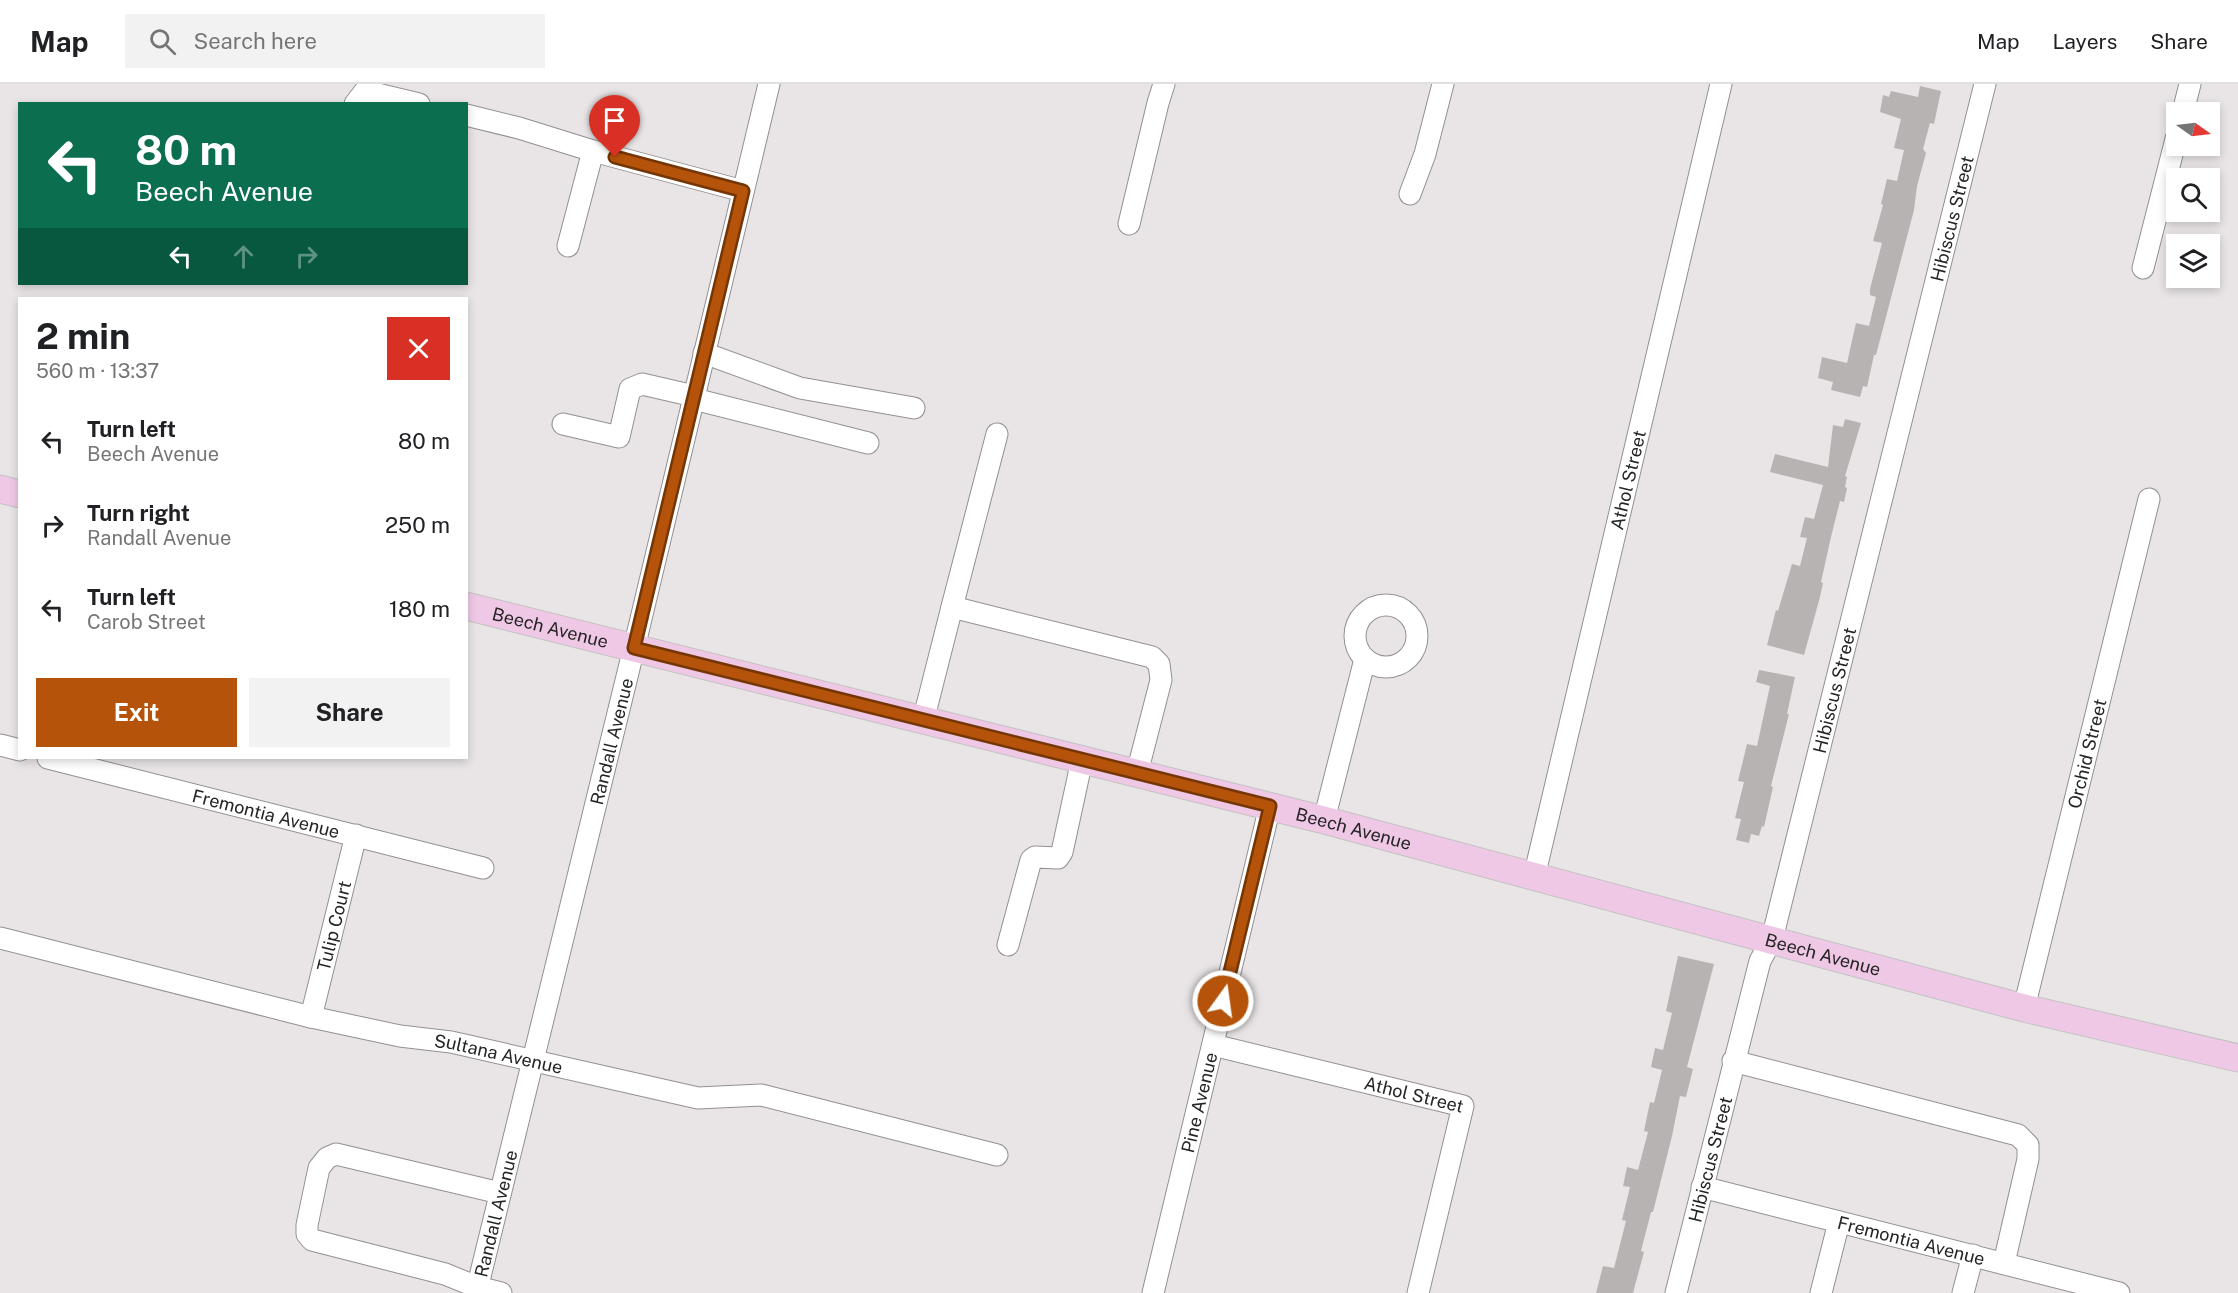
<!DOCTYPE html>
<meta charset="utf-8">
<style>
:root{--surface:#fff;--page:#f2f2f2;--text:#202124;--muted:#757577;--line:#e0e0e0;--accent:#b45309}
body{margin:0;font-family:"Public Sans",sans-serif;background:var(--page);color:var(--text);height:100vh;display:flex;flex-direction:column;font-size:22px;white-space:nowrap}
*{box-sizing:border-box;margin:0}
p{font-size:20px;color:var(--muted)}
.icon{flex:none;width:33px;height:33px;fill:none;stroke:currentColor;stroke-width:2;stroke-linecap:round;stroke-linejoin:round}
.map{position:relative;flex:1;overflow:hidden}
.drawer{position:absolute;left:18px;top:213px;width:450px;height:462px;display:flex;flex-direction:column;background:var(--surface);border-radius:0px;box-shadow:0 3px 9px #0003}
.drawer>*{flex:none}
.top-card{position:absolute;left:18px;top:18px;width:450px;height:183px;border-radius:0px;box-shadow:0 3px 9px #0003;background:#0b6e4f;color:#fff;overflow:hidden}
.needle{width:39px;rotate:104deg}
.controls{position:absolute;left:2166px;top:18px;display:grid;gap:12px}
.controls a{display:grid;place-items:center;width:54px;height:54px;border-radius:0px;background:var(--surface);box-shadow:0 3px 9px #0003;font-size:30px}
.pin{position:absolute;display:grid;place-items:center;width:51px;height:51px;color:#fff;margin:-62px -26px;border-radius:50% 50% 50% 0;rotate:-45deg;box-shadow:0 0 6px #0007}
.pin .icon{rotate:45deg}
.me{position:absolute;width:66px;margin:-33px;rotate:14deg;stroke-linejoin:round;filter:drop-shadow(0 0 4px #0008)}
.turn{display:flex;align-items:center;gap:21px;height:126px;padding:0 18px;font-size:27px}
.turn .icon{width:78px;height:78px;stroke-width:2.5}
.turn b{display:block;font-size:42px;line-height:51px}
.lanes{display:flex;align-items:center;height:57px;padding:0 18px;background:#0003;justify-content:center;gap:30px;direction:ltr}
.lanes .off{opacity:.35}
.round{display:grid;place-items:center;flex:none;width:63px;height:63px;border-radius:0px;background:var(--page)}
.summary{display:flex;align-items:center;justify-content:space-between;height:102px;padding:0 18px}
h1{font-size:36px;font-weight:700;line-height:45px}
.button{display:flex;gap:12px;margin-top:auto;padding:12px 18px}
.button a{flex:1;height:69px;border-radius:0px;background:var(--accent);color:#fff;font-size:24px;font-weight:700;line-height:69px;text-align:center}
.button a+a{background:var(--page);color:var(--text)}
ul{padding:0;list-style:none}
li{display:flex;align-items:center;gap:18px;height:84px;padding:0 18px}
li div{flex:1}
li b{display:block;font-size:22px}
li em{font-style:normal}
header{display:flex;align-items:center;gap:36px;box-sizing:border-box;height:84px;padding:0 30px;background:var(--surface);border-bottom:2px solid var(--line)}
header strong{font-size:28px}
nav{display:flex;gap:33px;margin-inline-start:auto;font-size:21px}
.search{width:420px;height:54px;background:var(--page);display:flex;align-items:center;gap:15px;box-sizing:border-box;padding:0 21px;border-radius:0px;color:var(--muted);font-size:22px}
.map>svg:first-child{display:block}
.building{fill:#b8b3b3}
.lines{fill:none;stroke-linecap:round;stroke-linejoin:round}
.minor-casing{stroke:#949091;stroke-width:23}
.major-casing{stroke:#c2c2c2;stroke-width:29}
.minor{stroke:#fff;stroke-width:21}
.major{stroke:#efc8e5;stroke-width:27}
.route-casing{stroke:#753606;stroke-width:15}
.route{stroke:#b45309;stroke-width:10}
.labels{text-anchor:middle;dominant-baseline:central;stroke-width:4.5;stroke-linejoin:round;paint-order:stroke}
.street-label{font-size:18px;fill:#262525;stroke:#fff}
</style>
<header>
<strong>Map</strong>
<div class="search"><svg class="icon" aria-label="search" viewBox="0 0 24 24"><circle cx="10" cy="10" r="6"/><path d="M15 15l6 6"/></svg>Search here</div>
<nav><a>Map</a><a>Layers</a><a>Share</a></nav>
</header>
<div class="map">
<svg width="2238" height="1209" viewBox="0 0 2238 1209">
<rect width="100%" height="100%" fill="#e9e5e6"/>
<!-- building -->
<g class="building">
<polygon points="1920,2 1941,7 1934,40 1930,39 1923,65 1926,69 1917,102 1914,126 1876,271 1874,271 1867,303 1863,302 1860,313 1831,306 1833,298 1818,294 1822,273 1847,279 1856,239 1869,242 1876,213 1870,211 1870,205 1882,159 1873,157 1883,121 1881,120 1887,95 1897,97 1904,66 1894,64 1901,35 1880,28 1883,11 1889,13 1891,7 1918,13"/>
<polygon points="1845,335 1861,339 1845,392 1847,393 1845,403 1847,404 1844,418 1840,417 1831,453 1821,498 1823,499 1820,513 1804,571 1767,561 1776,526 1778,527 1792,480 1800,482 1807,454 1800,453 1805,433 1814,435 1823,401 1770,388 1775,370 1828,383 1833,341 1843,343"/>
<polygon points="1759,586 1795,593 1787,630 1789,630 1771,702 1773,703 1764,743 1762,742 1759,752 1751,750 1749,759 1736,756 1741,735 1735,734 1744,698 1738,697 1747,660 1757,662 1770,602 1756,598"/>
<polygon points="1678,872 1714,880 1687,983 1693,985 1686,1013 1680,1012 1672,1052 1653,1128 1651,1128 1641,1167 1644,1168 1633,1209 1596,1209 1603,1182 1614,1184 1626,1137 1622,1136 1630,1103 1623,1102 1627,1083 1638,1086 1648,1048 1644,1047 1650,1018 1654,1019 1662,986 1651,983 1655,964 1663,966 1672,929 1666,927"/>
</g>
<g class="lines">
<defs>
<g id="minor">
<polyline points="355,20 365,7 419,20"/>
<polyline points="2183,28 2190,0"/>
<polyline points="466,31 519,44 593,67 743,107"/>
<polyline points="1410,110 1425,70 1443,0"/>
<polyline points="1129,140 1158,19 1164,0"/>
<polyline points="568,162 593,67"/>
<polyline points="2143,184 2176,55"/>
<polyline points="704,269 800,304 914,324"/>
<polyline points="694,315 868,359"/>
<polyline points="563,340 619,353 630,305 642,300 694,312"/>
<circle cx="1386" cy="552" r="31"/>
<polyline points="952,523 997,350"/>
<polyline points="923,637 952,523 1152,573 1159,580 1161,596 1137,689"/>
<polyline points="0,661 20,666"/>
<path id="s1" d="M48,674L483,784"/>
<polyline points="1324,736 1365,575"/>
<path id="s2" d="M1534,793L1721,0"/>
<path id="s3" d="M0,854L311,933L400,952L451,958L698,1014L761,1011L997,1071"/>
<polyline points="1008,861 1031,776 1035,773 1058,774 1062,768 1082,676"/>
<path id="s4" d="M2024,924L2149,415"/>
<path id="s5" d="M311,933L356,751"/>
<path id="s6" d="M1213,961L1463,1022L1418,1209"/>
<polyline points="1733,977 2018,1051 2028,1061 2028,1075 2004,1179"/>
<path id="s7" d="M1702,1103L2119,1209"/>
<polyline points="500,1109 336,1070 327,1074 319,1084 307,1141 307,1150 312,1156 445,1190 477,1203 501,1209"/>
<path id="s8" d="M476,1209L634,564L769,0"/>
<path id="s9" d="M1153,1209L1270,722"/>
<path id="s10" d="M1676,1209L1760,877L1772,855L1985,0"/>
<polyline points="1821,1209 1839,1138"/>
<polyline points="1963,1209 1973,1171"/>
</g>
<g id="major">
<polyline points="0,405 20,410"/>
<path id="s11" d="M466,522L1324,736L2024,924L2238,974"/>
</g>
</defs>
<!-- minor casing -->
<use href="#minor" class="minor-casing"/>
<!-- major casing -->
<use href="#major" class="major-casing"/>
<!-- minor -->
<use href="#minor" class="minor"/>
<!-- major -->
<use href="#major" class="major"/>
</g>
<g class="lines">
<defs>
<polyline id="route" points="615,73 743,107 634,564 1270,722 1223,917"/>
</defs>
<!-- route casing -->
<use href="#route" class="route-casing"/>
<!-- route -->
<use href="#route" class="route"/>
</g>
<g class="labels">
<!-- street labels -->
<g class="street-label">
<text stroke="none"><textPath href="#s10" startOffset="1110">Hibiscus Street</textPath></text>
<text stroke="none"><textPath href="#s2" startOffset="408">Athol Street</textPath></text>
<text stroke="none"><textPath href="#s11" startOffset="87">Beech Avenue</textPath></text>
<text stroke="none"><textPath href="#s10" startOffset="624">Hibiscus Street</textPath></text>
<text stroke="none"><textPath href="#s8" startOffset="568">Randall Avenue</textPath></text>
<text stroke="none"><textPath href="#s4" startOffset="262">Orchid Street</textPath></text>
<text stroke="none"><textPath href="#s1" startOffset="225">Fremontia Avenue</textPath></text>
<text stroke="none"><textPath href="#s11" startOffset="915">Beech Avenue</textPath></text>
<text stroke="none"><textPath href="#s5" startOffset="94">Tulip Court</textPath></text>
<text stroke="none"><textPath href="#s11" startOffset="1401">Beech Avenue</textPath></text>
<text stroke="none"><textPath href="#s3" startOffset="512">Sultana Avenue</textPath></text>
<text stroke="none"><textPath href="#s6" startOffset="207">Athol Street</textPath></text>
<text stroke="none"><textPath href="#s9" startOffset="196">Pine Avenue</textPath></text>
<text stroke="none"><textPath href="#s10" startOffset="138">Hibiscus Street</textPath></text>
<text stroke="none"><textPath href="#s8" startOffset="82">Randall Avenue</textPath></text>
<text stroke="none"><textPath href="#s7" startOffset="216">Fremontia Avenue</textPath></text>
</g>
</g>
</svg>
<div class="controls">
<a><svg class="needle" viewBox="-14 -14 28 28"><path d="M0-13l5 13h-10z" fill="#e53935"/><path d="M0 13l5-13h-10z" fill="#757577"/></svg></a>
<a><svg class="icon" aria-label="search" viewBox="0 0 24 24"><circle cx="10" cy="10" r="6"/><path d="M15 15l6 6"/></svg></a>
<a><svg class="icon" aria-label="layers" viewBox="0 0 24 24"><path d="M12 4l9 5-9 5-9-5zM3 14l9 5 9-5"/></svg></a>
</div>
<div class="pin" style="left:615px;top:73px;background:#d93025"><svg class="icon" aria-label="arrive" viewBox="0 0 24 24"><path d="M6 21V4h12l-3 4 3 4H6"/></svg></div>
<svg class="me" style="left:1223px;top:917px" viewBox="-20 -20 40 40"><circle r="17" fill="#b45309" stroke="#fff" stroke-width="3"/><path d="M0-11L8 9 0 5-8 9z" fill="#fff"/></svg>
<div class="top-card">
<div class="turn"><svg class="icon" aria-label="left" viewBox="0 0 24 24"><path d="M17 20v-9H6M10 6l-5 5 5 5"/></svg><div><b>80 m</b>Beech Avenue</div></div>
<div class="lanes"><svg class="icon" aria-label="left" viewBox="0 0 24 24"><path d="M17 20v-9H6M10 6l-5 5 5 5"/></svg><svg class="icon off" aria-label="ahead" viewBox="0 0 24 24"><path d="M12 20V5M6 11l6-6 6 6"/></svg><svg class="icon off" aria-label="right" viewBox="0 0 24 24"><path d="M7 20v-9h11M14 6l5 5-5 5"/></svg></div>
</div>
<section class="drawer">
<div class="summary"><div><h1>2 min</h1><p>560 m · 13:37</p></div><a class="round" style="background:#d93025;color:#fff"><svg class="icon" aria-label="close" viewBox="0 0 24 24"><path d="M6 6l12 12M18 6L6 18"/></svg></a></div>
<ul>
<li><svg class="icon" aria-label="left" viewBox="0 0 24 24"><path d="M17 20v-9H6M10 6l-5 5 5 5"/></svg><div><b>Turn left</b><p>Beech Avenue</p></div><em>80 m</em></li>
<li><svg class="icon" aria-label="right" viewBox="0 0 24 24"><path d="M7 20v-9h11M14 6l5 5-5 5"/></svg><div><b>Turn right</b><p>Randall Avenue</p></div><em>250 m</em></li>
<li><svg class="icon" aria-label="left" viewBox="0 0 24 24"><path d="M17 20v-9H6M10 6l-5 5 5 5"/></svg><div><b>Turn left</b><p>Carob Street</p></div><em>180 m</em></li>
</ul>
<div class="button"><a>Exit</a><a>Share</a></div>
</section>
</div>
